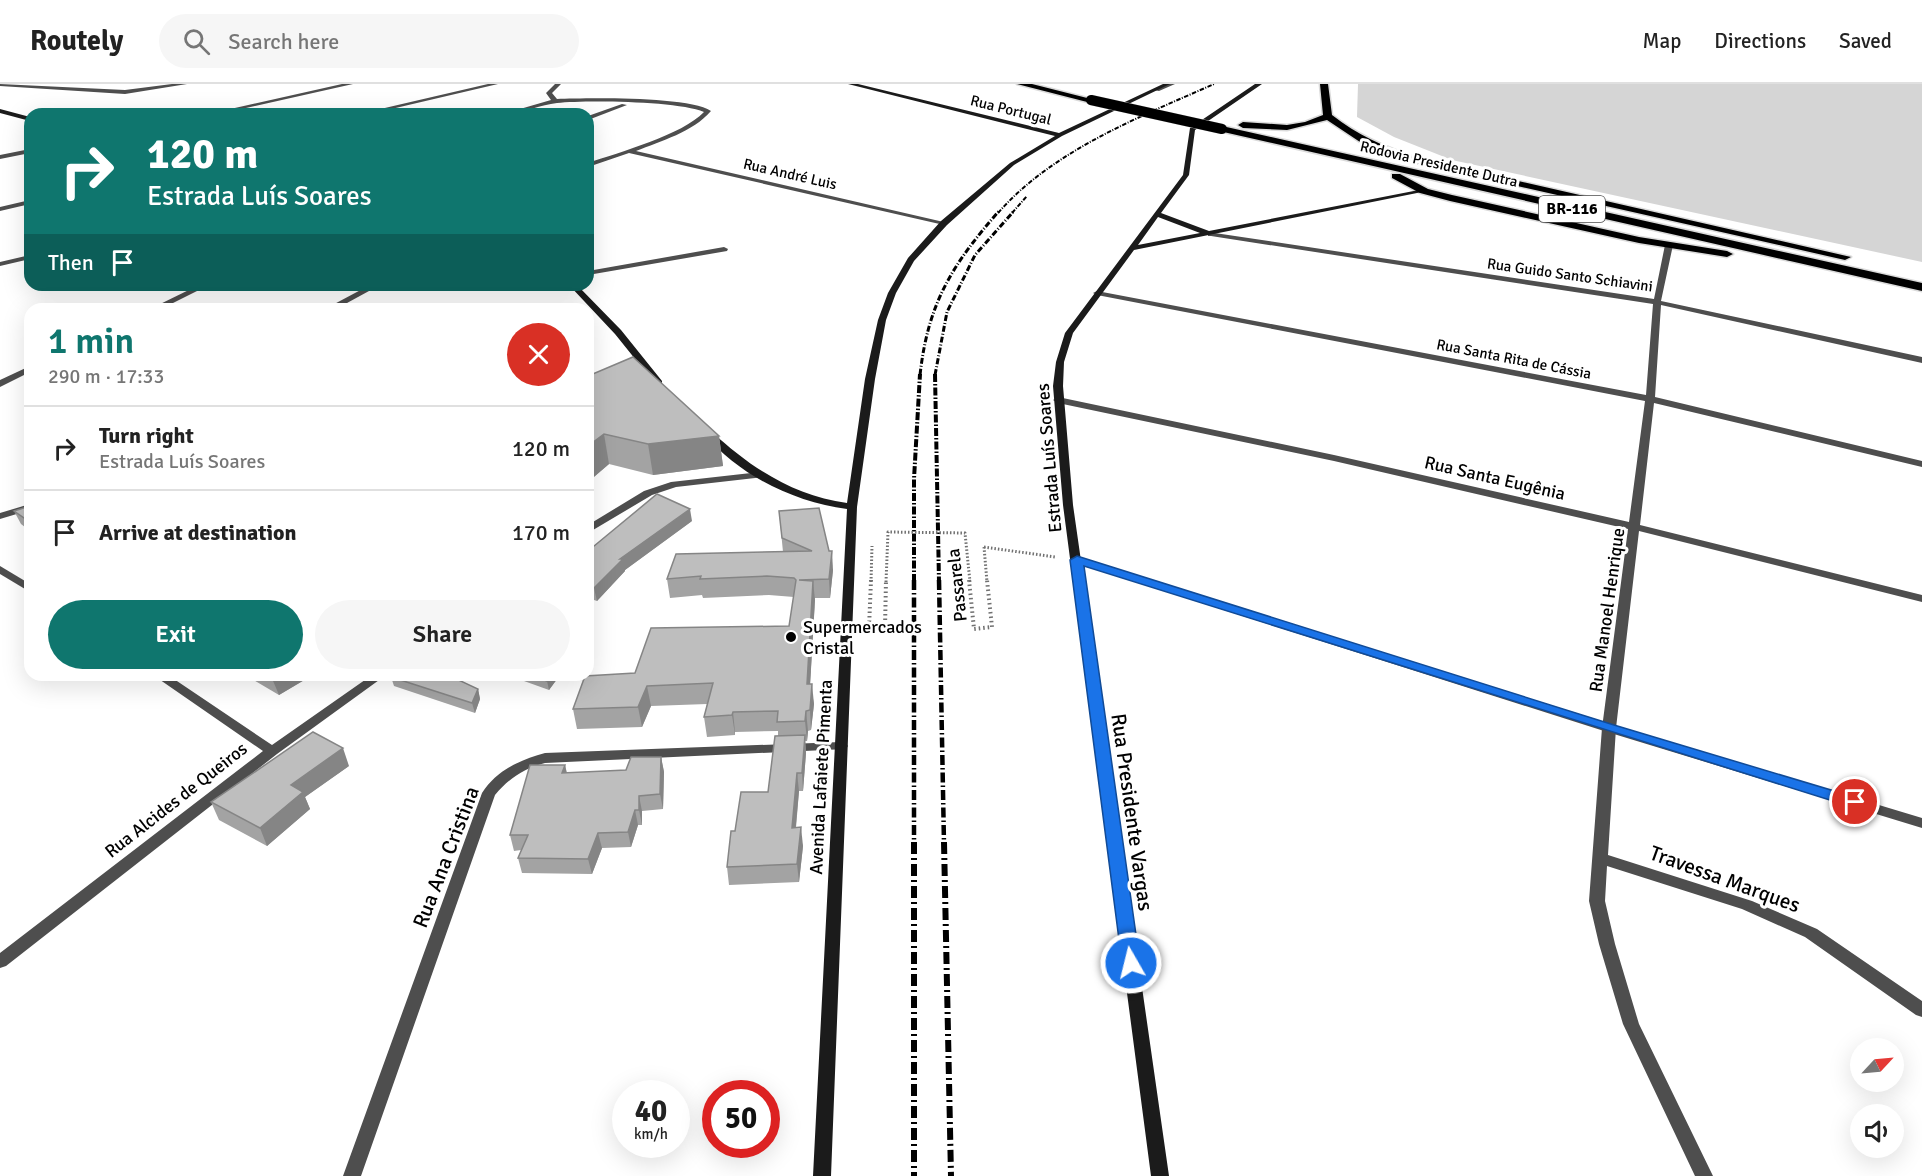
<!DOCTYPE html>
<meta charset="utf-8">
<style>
:root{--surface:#fff;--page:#f6f6f6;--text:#222;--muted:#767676;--line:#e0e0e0;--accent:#0f766e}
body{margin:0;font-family:Signika,sans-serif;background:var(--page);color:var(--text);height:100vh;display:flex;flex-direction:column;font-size:22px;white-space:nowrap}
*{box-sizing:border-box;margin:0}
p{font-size:20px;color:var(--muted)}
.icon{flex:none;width:33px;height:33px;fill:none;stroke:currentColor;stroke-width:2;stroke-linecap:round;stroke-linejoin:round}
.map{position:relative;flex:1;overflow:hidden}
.sheet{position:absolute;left:24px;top:219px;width:570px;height:378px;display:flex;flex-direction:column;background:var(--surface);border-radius:18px;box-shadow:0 6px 24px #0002}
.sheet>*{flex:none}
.hud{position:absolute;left:24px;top:24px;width:570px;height:183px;border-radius:18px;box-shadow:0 6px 24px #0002;background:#0f766e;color:#fff;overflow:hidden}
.needle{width:39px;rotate:64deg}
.fabs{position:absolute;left:1850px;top:954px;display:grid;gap:12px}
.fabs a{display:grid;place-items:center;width:54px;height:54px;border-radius:50%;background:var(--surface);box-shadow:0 6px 24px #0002;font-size:30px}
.speed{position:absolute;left:612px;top:996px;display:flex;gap:12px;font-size:30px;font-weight:700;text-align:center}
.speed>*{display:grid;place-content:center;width:78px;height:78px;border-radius:50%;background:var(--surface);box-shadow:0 6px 24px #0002;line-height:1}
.speed small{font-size:15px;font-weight:400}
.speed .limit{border:9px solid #d22;background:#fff;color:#111}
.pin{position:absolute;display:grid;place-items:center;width:51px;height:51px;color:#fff;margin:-26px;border:3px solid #fff;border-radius:50%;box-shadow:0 2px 6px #0007}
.me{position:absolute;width:66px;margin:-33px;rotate:352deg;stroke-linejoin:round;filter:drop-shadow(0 0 4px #0008)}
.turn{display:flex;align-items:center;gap:21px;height:126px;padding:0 24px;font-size:27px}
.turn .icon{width:78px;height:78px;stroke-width:2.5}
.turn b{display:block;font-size:42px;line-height:51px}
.then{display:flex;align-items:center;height:57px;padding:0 24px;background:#0003;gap:12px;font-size:22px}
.round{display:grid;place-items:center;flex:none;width:63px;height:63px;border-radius:32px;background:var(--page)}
.headline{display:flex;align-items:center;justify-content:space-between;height:102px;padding:0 24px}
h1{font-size:36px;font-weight:600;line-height:45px;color:var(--accent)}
.cta{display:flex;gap:12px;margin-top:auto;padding:12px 24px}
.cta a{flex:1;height:69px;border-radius:36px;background:var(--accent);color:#fff;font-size:24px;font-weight:600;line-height:69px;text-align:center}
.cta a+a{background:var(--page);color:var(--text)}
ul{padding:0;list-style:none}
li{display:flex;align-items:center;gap:18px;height:84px;padding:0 24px;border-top:2px solid var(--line)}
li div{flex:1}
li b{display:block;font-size:22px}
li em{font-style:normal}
header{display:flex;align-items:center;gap:36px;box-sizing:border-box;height:84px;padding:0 30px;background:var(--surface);border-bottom:2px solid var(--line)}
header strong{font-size:28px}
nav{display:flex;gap:33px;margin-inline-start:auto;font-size:21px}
.search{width:420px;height:54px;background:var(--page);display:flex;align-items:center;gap:15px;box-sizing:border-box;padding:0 21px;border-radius:33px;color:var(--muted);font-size:22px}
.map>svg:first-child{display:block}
.green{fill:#d5d5d5}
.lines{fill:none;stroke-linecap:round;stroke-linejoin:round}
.motorway-casing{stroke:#dbdbdb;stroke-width:3}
.path{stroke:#707070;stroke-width:3;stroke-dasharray:1.5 2;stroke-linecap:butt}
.minor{fill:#4e4e4e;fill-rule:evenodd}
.tertiary{fill:#4e4e4e;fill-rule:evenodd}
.secondary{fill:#1b1b1b;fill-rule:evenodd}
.motorway{fill:#000;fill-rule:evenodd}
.rail-far4{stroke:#000;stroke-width:2;stroke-dasharray:4.5 1.5 1 1.5;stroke-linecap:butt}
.rail-far3{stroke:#000;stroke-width:3;stroke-dasharray:6 2 1 2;stroke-linecap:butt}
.rail-far2{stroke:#000;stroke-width:4;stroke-dasharray:8 2 1.5 2;stroke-linecap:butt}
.rail-far1{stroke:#000;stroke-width:4.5;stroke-dasharray:10 3 1.5 3;stroke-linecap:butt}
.rail{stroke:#000;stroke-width:6;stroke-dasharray:12 4 2 4;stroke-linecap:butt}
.motorway-bridge-casing{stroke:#dbdbdb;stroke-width:11;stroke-linecap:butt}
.path-bridge-far1{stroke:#707070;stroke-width:3;stroke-dasharray:1.5 2;stroke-linecap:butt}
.path-bridge{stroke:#707070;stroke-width:4;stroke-dasharray:1.5 3;stroke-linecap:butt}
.motorway-bridge{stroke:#000;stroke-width:10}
.wall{fill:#a3a3a3}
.shaded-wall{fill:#858585}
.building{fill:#bebebe;stroke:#858585;stroke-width:1.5}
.route{fill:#1a73e8;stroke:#114b97;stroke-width:1.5}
.poi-dot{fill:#000;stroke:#fff;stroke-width:2}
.labels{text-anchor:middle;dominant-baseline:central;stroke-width:6;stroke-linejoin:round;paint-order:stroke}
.far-street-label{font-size:15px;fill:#000;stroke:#fff}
.shield{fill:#fff;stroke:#4c4c4c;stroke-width:1.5}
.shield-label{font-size:16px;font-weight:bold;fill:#000}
.street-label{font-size:18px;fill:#000;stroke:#fff}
.poi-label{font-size:18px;fill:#000;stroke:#fff;text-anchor:start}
.near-street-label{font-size:21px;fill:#000;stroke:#fff}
</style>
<header>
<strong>Routely</strong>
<div class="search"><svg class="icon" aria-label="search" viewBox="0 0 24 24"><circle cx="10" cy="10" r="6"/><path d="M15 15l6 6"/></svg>Search here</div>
<nav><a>Map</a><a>Directions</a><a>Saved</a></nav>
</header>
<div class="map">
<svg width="1922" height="1092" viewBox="0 0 1922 1092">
<rect width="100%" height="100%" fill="#fff"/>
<!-- green -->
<polygon class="green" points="1358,0 1922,0 1922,178 1452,76 1394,53 1357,33"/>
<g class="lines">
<defs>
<g id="motorway">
<polygon points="1017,0 1032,0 1095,16 1091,19"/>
<path d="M1320,0H1328L1332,31C1357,51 1384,62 1413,73L1851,173L1845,176L1407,77L1363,60L1327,36L1287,46L1243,44L1238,41L1243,38L1287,41L1305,38L1323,31Z"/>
<polygon points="1222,42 1922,199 1922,207 1219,47 1217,45"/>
<polygon points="1392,90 1400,90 1428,105 1452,111 1639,153 1727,167 1733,170 1727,173 1639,159 1450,117 1420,109 1392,94"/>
</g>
</defs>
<!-- motorway casing -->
<use href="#motorway" class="motorway-casing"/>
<!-- path -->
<polyline class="path" points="984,463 1055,473"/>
<!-- minor -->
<g class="minor">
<polygon points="0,0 125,6 172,0 187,0 125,10 0,2"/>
<polygon points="342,0 353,0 219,30 208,30"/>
<polygon points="488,0 498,0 370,30 359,30"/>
<path d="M555,0H561L552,9L557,15C587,14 688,12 711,27C693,48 661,57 636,67L948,139L944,141L629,69L588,83V79C620,68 682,51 704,28C678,17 587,16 557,19C539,21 522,30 503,30L551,16L546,9Z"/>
<polygon points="1167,0 1175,0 1159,7 1154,6"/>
<polygon points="622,20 627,21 588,36 588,32"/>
<polygon points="30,65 30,69 0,75 0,71"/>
<polygon points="30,116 30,120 0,127 0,123"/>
<polygon points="1208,148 1654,215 1665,161 1669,159 1673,161 1661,217 1922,273 1922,279 1661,221 1655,313 1922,377 1922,383 1654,319 1640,441 1922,511 1922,518 1639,447 1616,644 1608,771 1752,817 1817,845 1922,917 1922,933 1916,931 1805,853 1742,825 1607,782 1605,817 1615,860 1639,940 1713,1092 1695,1092 1623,940 1599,860 1589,817 1602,644 1628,445 1334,377 1058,319 1053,316 1058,313 1334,371 1629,438 1645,317 1097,211 1093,209 1097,207 1646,311 1653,220 1211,152 1208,152"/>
<polygon points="724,163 728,165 727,167 588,191 588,187"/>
<polygon points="30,171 30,175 0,182 0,178"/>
<polygon points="370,201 380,201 347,219 370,225 340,223 335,225 325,225"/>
<polygon points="760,388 765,391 764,393 676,403 652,411 588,449 588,441 644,407 671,398"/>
<polygon points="30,420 30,426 0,435 0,429"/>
<polygon points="0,482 30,500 30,508 0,490"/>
<polygon points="153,591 168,591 272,661 372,591 386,591 277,670 6,882 0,884 0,869 263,667"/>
<path d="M841,658L846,659L848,662L846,665L545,679C525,684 509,694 495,711L361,1092H343L482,709C497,686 520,676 545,669Z"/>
</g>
<!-- tertiary -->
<g class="tertiary">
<polygon points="199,201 209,201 161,225 150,225"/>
<polygon points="30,282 30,288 0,303 0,296"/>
<polygon points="1077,473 1614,641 1922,734 1922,744 1604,647 1073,478 1071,476"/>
</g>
<!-- secondary -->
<g class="secondary">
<path d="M848,0H858L1059,49L1163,0H1170L1062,52L1014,81L947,141L914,177L896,209L886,236L875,295L857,423L831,1092H813L847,425C793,418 739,391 704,350L706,348H712C751,384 794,412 847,419L865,295L878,236L888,209L908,174L941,137L1010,79L1055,52Z"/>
<path d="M1255,0H1262L1195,46L1189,91L1161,129L1209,147L1424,105L1427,107L1134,166L1073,249L1064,278L1063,302L1073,421L1169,1092H1151L1063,421L1053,302L1056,278L1065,249L1183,91L1190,44ZM1158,133L1200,149L1138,161Z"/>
<polygon points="0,25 30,33 30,37 0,29"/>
<polygon points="569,201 577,201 621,246 662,297 662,301 656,301 615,250"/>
</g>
<!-- motorway -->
<use href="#motorway" class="motorway"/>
<!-- rail-far4 -->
<g class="rail-far4">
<path d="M998,129C1053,66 1140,33 1214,0"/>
<polyline points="1012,129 1027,112"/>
</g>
<!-- rail-far3 -->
<g class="rail-far3">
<path d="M920,291C928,219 952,181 999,127"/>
<polyline points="935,291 947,228 975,171 1014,127"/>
</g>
<!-- rail-far2 -->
<g class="rail-far2">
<polyline points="935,290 939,498"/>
<polyline points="914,498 914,395 920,290"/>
</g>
<!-- rail-far1 -->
<g class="rail-far1">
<polyline points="914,496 914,760"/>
<polyline points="939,496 944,760"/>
</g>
<!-- rail -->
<g class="rail">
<polyline points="914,758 914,1092"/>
<polyline points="944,758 951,1092"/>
</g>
<defs>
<polyline id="motorway-bridge" points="1091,16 1222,45"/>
</defs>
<!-- motorway-bridge casing -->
<use href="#motorway-bridge" class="motorway-bridge-casing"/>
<!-- path-bridge-far1 -->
<g class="path-bridge-far1">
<polyline points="984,463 987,498"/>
<polyline points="871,498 872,462"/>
<polyline points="886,498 888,448 965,449 970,498"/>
</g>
<!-- path-bridge -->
<g class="path-bridge">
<polyline points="871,496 869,544 885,544 886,496"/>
<polyline points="969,496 974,545 992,543 987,496"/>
</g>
<!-- motorway-bridge -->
<use href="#motorway-bridge" class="motorway-bridge"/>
</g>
<!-- wall -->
<g class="wall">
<polygon points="588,292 719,352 723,382 653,391 609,380 588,398"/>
<polygon points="30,422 30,447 21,440 14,427"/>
<polygon points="779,427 833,486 830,514 815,514 810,600 814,620 811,646 808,647 807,657 805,657 806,669 803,707 799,707 796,744 803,762 799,798 729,801 727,783 735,747 768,708 778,652 778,647 735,648 735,651 707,653 704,633 707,620 651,622 642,643 577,645 573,625 635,589 789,542 794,513 769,511 703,514 702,511 670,514 667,495 783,468"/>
<polygon points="692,437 625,486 625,487 597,517 588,514 588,467"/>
<polygon points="251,591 305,591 306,595 279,611 252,595"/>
<polygon points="507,591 560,591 549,606"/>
<polygon points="391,593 478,605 480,615 475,629 394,602"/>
<polygon points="661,673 664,688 663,725 642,727 642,741 638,741 631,763 602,764 592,790 522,789 518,774 521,766 514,767 510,751 565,681 567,689 626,686"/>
<polygon points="349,682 305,713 310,725 267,762 219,736 211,718"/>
</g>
<!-- shaded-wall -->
<g class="shaded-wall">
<polygon points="604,350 609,380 588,398 588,362"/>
<polygon points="719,352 723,382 653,391 648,360"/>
<polygon points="690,425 692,437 625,486 625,487 597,517 594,504 620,475"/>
<polygon points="832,467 833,486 830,514 829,495"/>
<polygon points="813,497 815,516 809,620 807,600"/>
<polygon points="274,591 305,591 306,595 279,611 271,592"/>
<polygon points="551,591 560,591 549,606 547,597"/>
<polygon points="812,600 814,620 811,646 810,626"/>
<polygon points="647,602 651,622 642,643 638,623"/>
<polygon points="478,605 480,615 475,629 472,619"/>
<polygon points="806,627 808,647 807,657 805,637"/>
<polygon points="733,628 735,648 735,651 732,631"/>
<polygon points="805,651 806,669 803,707 802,689"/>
<polygon points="343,664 349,682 305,713 310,725 267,762 260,744 291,701"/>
<polygon points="661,673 664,688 663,725 660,710"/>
<polygon points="565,681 568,696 562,689"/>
<polygon points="797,689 799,707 794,762 792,744"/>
<polygon points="639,712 642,727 642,741 639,726"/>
<polygon points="635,726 638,741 631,763 628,748"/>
<polygon points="801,743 803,762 799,798 797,780"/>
<polygon points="598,749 602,764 592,790 588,775"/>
</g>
<!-- building -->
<g class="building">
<polygon points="633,273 719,352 648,360 604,350 588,362 588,292"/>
<polygon points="657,410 690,425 620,475 623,475 594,504 588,502 588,467"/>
<polygon points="30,422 30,438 14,427"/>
<polygon points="819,424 829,467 832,467 829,495 799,496 813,497 807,600 812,600 810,626 806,627 805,637 777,638 778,627 733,628 732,631 704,633 713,599 647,602 638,623 573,625 585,592 635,589 651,544 789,542 796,496 794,494 767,492 700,495 701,492 667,495 676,470 812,467 782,454 779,427"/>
<polygon points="394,591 448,591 478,605 472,619 391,593"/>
<polygon points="531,591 551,591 547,597"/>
<polygon points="313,648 343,664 291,701 303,708 260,744 211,718"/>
<polygon points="805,651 802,689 797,689 792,744 801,743 797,780 727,783 731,747 735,747 741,708 768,708 775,652"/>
<polygon points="631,673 661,673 660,710 639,712 639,726 635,726 628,748 598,749 588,775 518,774 528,751 510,751 530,681 565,681 562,689 626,686"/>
</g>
<!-- route -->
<polygon class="route" points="1077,472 1614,641 1861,715 1863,718 1855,724 1849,722 1084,482 1140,879 1137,884 1131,886 1125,884 1122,879 1070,476"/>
<!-- markers -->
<circle class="poi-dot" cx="791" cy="553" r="6"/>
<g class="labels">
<!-- far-street labels -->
<g class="far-street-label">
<text transform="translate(1011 26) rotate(14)">Rua Portugal</text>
<text transform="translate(1439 80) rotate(13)">Rodovia Presidente Dutra</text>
<text transform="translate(790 90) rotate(13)">Rua André Luis</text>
<text transform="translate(1570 191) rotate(8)">Rua Guido Santo Schiavini</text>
<text transform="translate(1514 275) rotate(11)">Rua Santa Rita de Cássia</text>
</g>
<!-- shield labels -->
<rect class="shield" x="1539" y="112" width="66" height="26" rx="4.5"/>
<g class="shield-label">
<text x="1572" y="125">BR-116</text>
</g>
<!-- street labels -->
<g class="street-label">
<text transform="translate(1049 374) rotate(-95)">Estrada Luís Soares</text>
<text transform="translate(1495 394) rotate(13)">Rua Santa Eugênia</text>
<text transform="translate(957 501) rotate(-96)">Passarela</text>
<text transform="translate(1607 526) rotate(-82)">Rua Manoel Henrique</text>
<text transform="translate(821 693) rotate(-87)">Avenida Lafaiete Pimenta</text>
<text transform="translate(176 716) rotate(-38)">Rua Alcides de Queiros</text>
</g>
<!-- poi labels -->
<g class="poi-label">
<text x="803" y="543">Supermercados<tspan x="803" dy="21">Cristal</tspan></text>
</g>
<!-- near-street labels -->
<g class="near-street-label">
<text transform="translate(1132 728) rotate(82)">Rua Presidente Vargas</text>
<text transform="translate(446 773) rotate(-69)">Rua Ana Cristina</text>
<text transform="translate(1725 795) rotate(20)">Travessa Marques</text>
</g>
</g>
</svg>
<div class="fabs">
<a><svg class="needle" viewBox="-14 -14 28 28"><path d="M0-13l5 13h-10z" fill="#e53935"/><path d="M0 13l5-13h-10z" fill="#767676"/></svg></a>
<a><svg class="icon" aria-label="sound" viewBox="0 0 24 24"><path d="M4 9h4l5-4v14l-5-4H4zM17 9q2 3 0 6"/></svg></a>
</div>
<div class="speed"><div>40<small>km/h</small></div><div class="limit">50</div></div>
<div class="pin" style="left:1855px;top:718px;background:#d93025"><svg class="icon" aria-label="arrive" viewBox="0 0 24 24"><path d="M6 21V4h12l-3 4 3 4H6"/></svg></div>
<svg class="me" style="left:1131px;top:879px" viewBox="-20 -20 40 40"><circle r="17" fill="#1a73e8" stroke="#fff" stroke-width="3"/><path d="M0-11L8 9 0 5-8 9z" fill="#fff"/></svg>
<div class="hud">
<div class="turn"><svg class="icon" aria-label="right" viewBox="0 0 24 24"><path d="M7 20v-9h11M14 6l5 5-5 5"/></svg><div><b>120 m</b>Estrada Luís Soares</div></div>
<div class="then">Then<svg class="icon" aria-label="arrive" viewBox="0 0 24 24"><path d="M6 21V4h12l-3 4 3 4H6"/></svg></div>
</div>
<section class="sheet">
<div class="headline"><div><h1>1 min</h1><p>290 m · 17:33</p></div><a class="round" style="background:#d93025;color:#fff"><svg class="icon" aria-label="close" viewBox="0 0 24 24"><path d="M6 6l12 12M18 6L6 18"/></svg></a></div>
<ul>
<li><svg class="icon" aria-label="right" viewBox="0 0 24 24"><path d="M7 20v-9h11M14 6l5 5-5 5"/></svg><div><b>Turn right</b><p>Estrada Luís Soares</p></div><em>120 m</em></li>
<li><svg class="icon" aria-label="arrive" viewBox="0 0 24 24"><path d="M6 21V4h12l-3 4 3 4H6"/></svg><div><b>Arrive at destination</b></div><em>170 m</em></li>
</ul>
<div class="cta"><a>Exit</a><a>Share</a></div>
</section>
</div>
